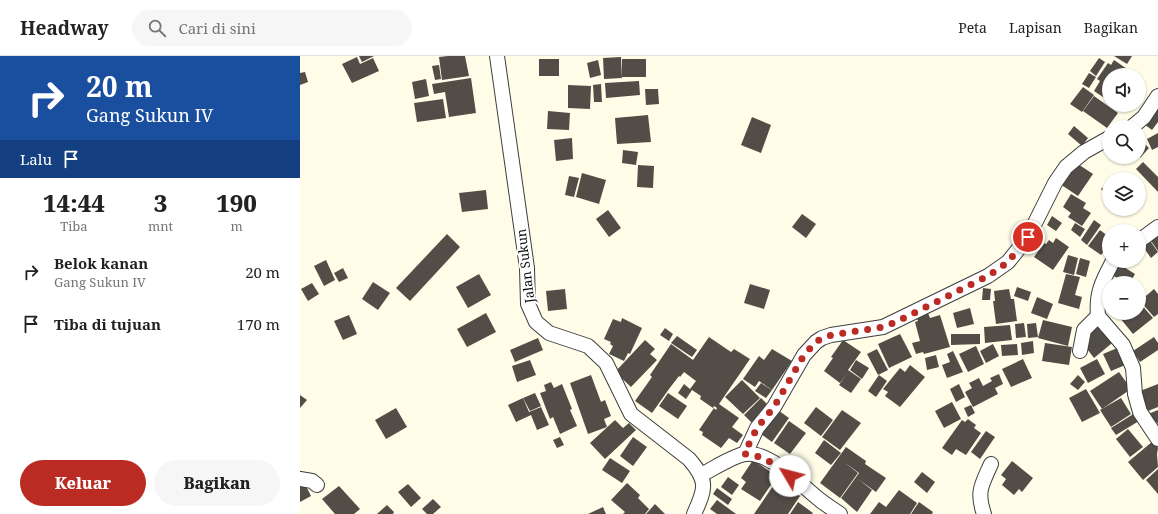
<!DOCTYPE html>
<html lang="id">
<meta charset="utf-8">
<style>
:root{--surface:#fff;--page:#f6f6f6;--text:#222;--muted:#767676;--line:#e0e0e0;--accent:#ba2b23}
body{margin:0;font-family:"Noto Serif",serif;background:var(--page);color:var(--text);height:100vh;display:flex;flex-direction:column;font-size:15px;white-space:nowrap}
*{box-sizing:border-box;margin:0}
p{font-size:13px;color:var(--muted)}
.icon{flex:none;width:22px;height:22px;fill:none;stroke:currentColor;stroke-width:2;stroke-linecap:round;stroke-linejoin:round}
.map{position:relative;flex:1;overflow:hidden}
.details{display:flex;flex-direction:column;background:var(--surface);width:300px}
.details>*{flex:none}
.hud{background:#1a4fa0;color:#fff;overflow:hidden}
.buttons{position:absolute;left:802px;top:12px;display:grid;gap:8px}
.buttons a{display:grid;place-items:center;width:44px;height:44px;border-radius:50%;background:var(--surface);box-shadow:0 1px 3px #0004;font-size:20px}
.pin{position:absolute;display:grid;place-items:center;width:34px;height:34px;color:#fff;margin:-17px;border:2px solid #fff;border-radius:50%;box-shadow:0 1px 4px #0007}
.me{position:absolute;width:44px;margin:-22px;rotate:307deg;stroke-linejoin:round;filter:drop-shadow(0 0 3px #0008)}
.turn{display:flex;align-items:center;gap:14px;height:84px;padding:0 20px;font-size:18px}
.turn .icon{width:52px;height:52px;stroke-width:2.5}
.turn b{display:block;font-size:28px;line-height:34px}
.then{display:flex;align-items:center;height:38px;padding:0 20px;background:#0003;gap:8px;font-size:15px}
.eta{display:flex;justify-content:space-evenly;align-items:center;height:68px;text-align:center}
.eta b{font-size:24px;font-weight:800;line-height:28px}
.action{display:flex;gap:8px;margin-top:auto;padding:8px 20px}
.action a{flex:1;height:46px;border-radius:24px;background:var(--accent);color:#fff;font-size:16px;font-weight:800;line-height:46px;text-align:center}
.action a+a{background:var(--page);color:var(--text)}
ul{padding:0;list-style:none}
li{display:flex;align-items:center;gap:12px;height:52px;padding:0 20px}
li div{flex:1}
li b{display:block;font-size:15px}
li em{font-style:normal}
header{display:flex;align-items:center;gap:24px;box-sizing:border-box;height:56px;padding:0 20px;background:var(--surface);border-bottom:1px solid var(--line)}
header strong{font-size:19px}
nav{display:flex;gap:22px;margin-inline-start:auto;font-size:14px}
.search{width:280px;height:36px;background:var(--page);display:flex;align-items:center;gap:10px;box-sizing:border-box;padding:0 14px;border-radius:22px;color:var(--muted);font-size:15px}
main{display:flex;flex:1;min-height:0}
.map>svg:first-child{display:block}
.building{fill:#534d47}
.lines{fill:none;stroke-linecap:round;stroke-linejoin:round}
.minor-casing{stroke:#3d3d3d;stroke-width:16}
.minor{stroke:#fff;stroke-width:14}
.route{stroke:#ba2b23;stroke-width:7;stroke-dasharray:0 12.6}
.labels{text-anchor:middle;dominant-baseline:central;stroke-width:4;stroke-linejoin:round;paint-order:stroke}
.street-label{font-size:13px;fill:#0a0a0a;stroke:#fff}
</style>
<header>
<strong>Headway</strong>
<div class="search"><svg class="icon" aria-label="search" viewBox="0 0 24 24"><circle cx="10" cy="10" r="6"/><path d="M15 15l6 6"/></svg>Cari di sini</div>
<nav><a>Peta</a><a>Lapisan</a><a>Bagikan</a></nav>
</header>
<main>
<section class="details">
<div class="hud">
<div class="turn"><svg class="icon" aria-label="right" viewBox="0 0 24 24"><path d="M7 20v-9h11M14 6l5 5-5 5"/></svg><div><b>20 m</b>Gang Sukun IV</div></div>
<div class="then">Lalu<svg class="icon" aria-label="arrive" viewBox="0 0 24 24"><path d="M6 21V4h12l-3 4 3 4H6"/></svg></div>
</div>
<div class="eta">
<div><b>14:44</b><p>Tiba</p></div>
<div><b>3</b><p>mnt</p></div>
<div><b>190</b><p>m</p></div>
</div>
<ul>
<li><svg class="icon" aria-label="right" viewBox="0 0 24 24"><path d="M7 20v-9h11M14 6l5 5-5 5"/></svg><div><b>Belok kanan</b><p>Gang Sukun IV</p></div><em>20 m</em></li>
<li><svg class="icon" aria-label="arrive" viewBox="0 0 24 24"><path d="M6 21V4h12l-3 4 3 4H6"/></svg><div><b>Tiba di tujuan</b></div><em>170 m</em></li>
</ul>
<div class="action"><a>Keluar</a><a>Bagikan</a></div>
</section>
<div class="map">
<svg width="858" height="458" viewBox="0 0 858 458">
<rect width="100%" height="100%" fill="#fffde8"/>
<!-- building -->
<g class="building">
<polygon points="59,0 74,0 62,6"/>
<polygon points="148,0 165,0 169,20 142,24 139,1"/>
<polygon points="814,0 832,0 827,8"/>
<polygon points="57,1 60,8 73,2 79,15 52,27 42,8"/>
<polygon points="321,1 322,22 304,23 303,2"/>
<polygon points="799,2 805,6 796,20 790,15"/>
<rect x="239" y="3" width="20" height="17"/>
<rect x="322" y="3" width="24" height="18"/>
<polygon points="298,4 301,19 290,22 287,7"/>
<polygon points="814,4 830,15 827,19 809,19 809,45 794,35 800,25 797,23 808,7 811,9"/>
<polygon points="139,9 141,23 135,24 132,10"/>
<polygon points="5,16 8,26 0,29 0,17"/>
<polygon points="789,17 796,21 789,32 782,28"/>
<polygon points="171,22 176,57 149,61 145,36 134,38 132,28"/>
<polygon points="126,23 129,40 115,43 112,26"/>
<polygon points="339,25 340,39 306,42 305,27"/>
<polygon points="301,28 302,46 294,46 293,29"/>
<polygon points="268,29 291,30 290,53 268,52"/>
<polygon points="783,31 794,39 782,56 770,48"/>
<polygon points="345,33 358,33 359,48 346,49"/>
<polygon points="794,40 818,57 807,72 783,55"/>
<polygon points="143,43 146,62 117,66 114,47"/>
<polygon points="858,47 858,66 852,74 844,68"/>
<polygon points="248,55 270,57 269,74 247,73"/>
<polygon points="348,59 351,86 317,88 315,62"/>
<polygon points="452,61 471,69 461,97 441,89"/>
<polygon points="774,70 788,82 782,90 768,78"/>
<polygon points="858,77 858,91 852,94 847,83"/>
<polygon points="272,82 273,103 256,105 254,84"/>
<polygon points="844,87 849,92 840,102 839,92"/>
<polygon points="323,94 338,96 336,109 322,107"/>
<polygon points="775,106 793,118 778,140 760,128"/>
<polygon points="843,106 858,121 858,136 836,113"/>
<polygon points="338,109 354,110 353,132 337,131"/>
<polygon points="282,117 306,124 299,148 276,141"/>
<polygon points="269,120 279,122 274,141 265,139"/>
<polygon points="809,127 809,144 801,133"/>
<polygon points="186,134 188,153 162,156 159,137"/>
<polygon points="771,138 786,147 783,152 791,157 782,170 768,161 771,157 763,151"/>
<polygon points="308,154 321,172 309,181 296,163"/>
<polygon points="502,158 516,168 506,182 492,171"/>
<polygon points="752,160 762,167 756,175 747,169"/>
<polygon points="794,164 801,169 787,189 781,184"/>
<polygon points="775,167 785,173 780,181 771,174"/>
<polygon points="800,174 809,181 809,189 801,199 788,190"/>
<polygon points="858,177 858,195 849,182"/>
<polygon points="147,178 160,191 110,245 96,232"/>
<polygon points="846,179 858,196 851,202 839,185"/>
<polygon points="756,182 769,191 753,214 734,201 744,187 746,188 749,184 753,187"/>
<polygon points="768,199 778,202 774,219 763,216"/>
<polygon points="780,202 790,205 786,221 776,218"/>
<polygon points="26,204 35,224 24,230 14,210"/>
<polygon points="816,206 835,218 830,227 825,227 809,217"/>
<polygon points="43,212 48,222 39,226 34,217"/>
<polygon points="179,218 191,239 168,252 156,231"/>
<polygon points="766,218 780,221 775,239 782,241 779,253 758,247"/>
<polygon points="73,226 90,237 78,254 62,243"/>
<polygon points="12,227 19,238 8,245 1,233"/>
<polygon points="450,228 470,234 464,253 444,247"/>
<polygon points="717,231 731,236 728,245 714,240"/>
<polygon points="683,232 691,233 690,244 682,244"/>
<polygon points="265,233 267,253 248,255 246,235"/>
<polygon points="709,233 711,243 714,243 717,265 696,268 693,245 695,245 694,235"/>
<polygon points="854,233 858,238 858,258 854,261 840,245"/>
<polygon points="737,241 753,248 747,263 731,257"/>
<polygon points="839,246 853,262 833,278 820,262 825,257 839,257"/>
<polygon points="670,252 674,268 657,272 653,257"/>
<polygon points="186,257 196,276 167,291 157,273"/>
<polygon points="628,257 630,262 640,259 650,291 624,298 623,296 616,298 612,287 620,285 615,266 618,265 616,260"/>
<polygon points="49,259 57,278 43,284 34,265"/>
<polygon points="322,262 342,272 330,298 328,297 324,305 309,298 313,290 310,288 311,286 304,283 313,263 321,266"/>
<polygon points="743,264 772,271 768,290 738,282"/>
<polygon points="804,266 817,283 794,302 781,285"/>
<polygon points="724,267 726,281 716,282 715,268"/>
<polygon points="736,267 738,281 728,282 727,268"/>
<polygon points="710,269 712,284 685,287 684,271"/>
<polygon points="365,272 373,278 369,285 360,279"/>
<polygon points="600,278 612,301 589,312 578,288"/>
<polygon points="651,278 680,278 680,288 651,289"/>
<polygon points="377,280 397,294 392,301 371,287"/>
<polygon points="409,281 431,296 434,293 450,303 419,348 439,362 432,371 443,379 437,387 429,382 421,392 402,379 403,376 399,374 414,352 416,354 417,352 414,350 413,352 400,343 401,340 392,334 386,343 378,337 384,328 390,333 396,325 384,316 380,321 379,320 369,333 358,325 369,333 352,357 335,345 352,321 350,319 371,288 393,304"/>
<polygon points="854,281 858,287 858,294 840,306 833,295"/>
<polygon points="238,282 243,294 215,306 210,294"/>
<polygon points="345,284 355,293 350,298 357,304 331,331 315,316"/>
<polygon points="543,284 561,296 548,314 561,323 551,337 539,329 548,316 540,327 524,315 533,302 531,301"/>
<polygon points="733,285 734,297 722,299 721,287"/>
<polygon points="745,287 772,291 769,309 742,305"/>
<polygon points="693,288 699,300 686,307 680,295"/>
<polygon points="717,288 718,299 702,300 701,289"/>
<polygon points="676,290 684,308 668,316 659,298"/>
<polygon points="822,290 830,307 811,315 803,298"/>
<polygon points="472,293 492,305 472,334 459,325 455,331 443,323 459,300 464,304"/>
<polygon points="577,293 588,314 578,319 567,298"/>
<polygon points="653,295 663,316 647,322 642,309 650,306 647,298"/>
<polygon points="636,299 639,311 627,314 625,302"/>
<polygon points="723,303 732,322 711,331 702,313"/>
<polygon points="797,303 805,318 788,327 780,312"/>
<polygon points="230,304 236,319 217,326 212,310"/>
<polygon points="556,304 569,312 562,323 550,314"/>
<polygon points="610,309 625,321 600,351 585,340 588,336 583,333 600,312 605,316"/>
<polygon points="819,316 831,333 802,353 790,335"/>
<polygon points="699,318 703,328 695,332 698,338 673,351 665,336 672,332 669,327 679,322 683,330 692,325 690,322"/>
<polygon points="291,319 301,346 305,344 311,360 304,363 307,371 288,378 270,327"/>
<polygon points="579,319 587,325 576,341 568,335"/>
<polygon points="778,319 785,326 778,334 770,328"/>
<polygon points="442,324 460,342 443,358 425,341"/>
<polygon points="251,326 254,332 262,328 272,353 270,354 277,370 260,378 253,361 250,363 240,337 246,335 244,329"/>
<polygon points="461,327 472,334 466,342 455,335"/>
<polygon points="659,328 665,341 656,346 650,333"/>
<polygon points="858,328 858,351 848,355 840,335"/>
<polygon points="786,333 800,357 782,366 769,342"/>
<polygon points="235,337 241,350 230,355 223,342"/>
<polygon points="368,337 387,350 378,363 359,350"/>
<polygon points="0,339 7,344 0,352"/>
<polygon points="223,342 229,356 241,351 249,369 237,374 231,359 216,366 208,349"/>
<polygon points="461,342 471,352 454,369 444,359"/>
<polygon points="821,342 831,358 811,371 800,354"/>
<polygon points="652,346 661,363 644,372 635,355"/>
<polygon points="671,349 675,357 668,361 664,352"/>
<polygon points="516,351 533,364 521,380 504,367"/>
<polygon points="96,352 107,371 86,383 75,364"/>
<polygon points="475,352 489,362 472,386 458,376"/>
<polygon points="542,354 561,367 540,394 522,381"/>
<polygon points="858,354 858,369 857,366 852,367 848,358"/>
<polygon points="835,357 839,365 816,379 811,372"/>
<polygon points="668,363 676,369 674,372 681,377 666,399 656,393 652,399 642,392 662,364 665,366"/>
<polygon points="315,364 323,372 329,367 336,374 305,403 290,387"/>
<polygon points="489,365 506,377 490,398 474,387"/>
<polygon points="828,373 843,391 830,401 816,383"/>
<polygon points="686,375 695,381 680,403 671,396"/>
<polygon points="260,381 264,389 257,392 253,384"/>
<polygon points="333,381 347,391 333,410 320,400"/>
<polygon points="524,384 541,397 531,409 515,397"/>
<polygon points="853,385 858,392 857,398 858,411 843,424 828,406"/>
<polygon points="546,391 566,405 565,408 586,422 576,436 558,423 572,434 557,456 541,442 559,417 544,406 558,417 540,442 520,427"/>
<polygon points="310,402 330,415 322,427 302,414"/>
<polygon points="453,404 477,420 460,445 441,433 446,426 441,422"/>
<polygon points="712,405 733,422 722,436 719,433 714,439 702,429 706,423 701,419"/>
<polygon points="858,413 858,438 846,424"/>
<polygon points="622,416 635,426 627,437 614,426"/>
<polygon points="428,421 439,429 432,439 421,431"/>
<polygon points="477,424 500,440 488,458 454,458"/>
<polygon points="4,426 11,440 0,446 0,429"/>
<polygon points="327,427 340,439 338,442 349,453 345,458 323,458 325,456 311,444"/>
<polygon points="108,428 121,442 111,451 98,436"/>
<polygon points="39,430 60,453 54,458 35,458 22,443"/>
<polygon points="417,432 432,443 428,449 413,438"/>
<polygon points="599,434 617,447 610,458 570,458 579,446 586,451"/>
<polygon points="133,443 141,451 133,458 127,458 122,453"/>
<polygon points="417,444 436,458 417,458 410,453"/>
<polygon points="498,446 513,457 512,458 490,458"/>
<polygon points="619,446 633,456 632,458 611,458"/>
<polygon points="355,448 365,458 346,458"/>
<polygon points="87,449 94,456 93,458 77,458"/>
<polygon points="303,451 306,458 288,458"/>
</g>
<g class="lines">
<defs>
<g id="minor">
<path d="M197,0L227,212L228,248L236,266L249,277L288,290L306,307L331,358L389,403C408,425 406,432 394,458"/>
<polyline points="832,71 844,61 858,40"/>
<polyline points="839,185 858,171"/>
<polyline points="798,260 823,289 833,312 835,338 840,356 858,383"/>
<path d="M780,295L784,274L798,260C796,237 802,226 812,207L814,205"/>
<polyline points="445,398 457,372 474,351 504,299 516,286 522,282 531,279 583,271 688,220 708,206 728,181 755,127 766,111 784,96 809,82"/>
<path d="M401,419C413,413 432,400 445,398C470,395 502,430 520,444C526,449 533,453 540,458"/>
<polyline points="0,423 12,425 17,429"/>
<path d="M684,458C676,436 682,428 691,408"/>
</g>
</defs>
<!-- minor casing -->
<use href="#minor" class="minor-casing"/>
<!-- minor -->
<use href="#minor" class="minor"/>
</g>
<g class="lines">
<!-- route -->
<path class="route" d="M490,420C476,409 463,399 444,398L457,372L474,351L504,299L516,286L522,282L532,279L583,271L596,266L688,220L708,206L728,181"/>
</g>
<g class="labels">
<!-- street labels -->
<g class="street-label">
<text transform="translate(225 210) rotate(-97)">Jalan Sukun</text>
</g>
</g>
</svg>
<div class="buttons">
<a><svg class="icon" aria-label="sound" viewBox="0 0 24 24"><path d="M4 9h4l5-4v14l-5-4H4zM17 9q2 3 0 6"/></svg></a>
<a><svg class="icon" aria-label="search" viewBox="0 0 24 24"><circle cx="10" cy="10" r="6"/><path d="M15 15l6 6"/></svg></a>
<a><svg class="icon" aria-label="layers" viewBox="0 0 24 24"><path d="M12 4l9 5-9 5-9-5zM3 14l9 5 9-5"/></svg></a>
<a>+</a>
<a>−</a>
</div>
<div class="pin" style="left:728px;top:181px;background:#d93025"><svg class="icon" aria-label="arrive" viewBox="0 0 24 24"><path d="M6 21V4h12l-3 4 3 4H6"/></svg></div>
<svg class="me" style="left:490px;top:420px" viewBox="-20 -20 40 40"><circle r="19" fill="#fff"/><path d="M0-13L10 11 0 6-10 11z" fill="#ba2b23"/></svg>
</div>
</main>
